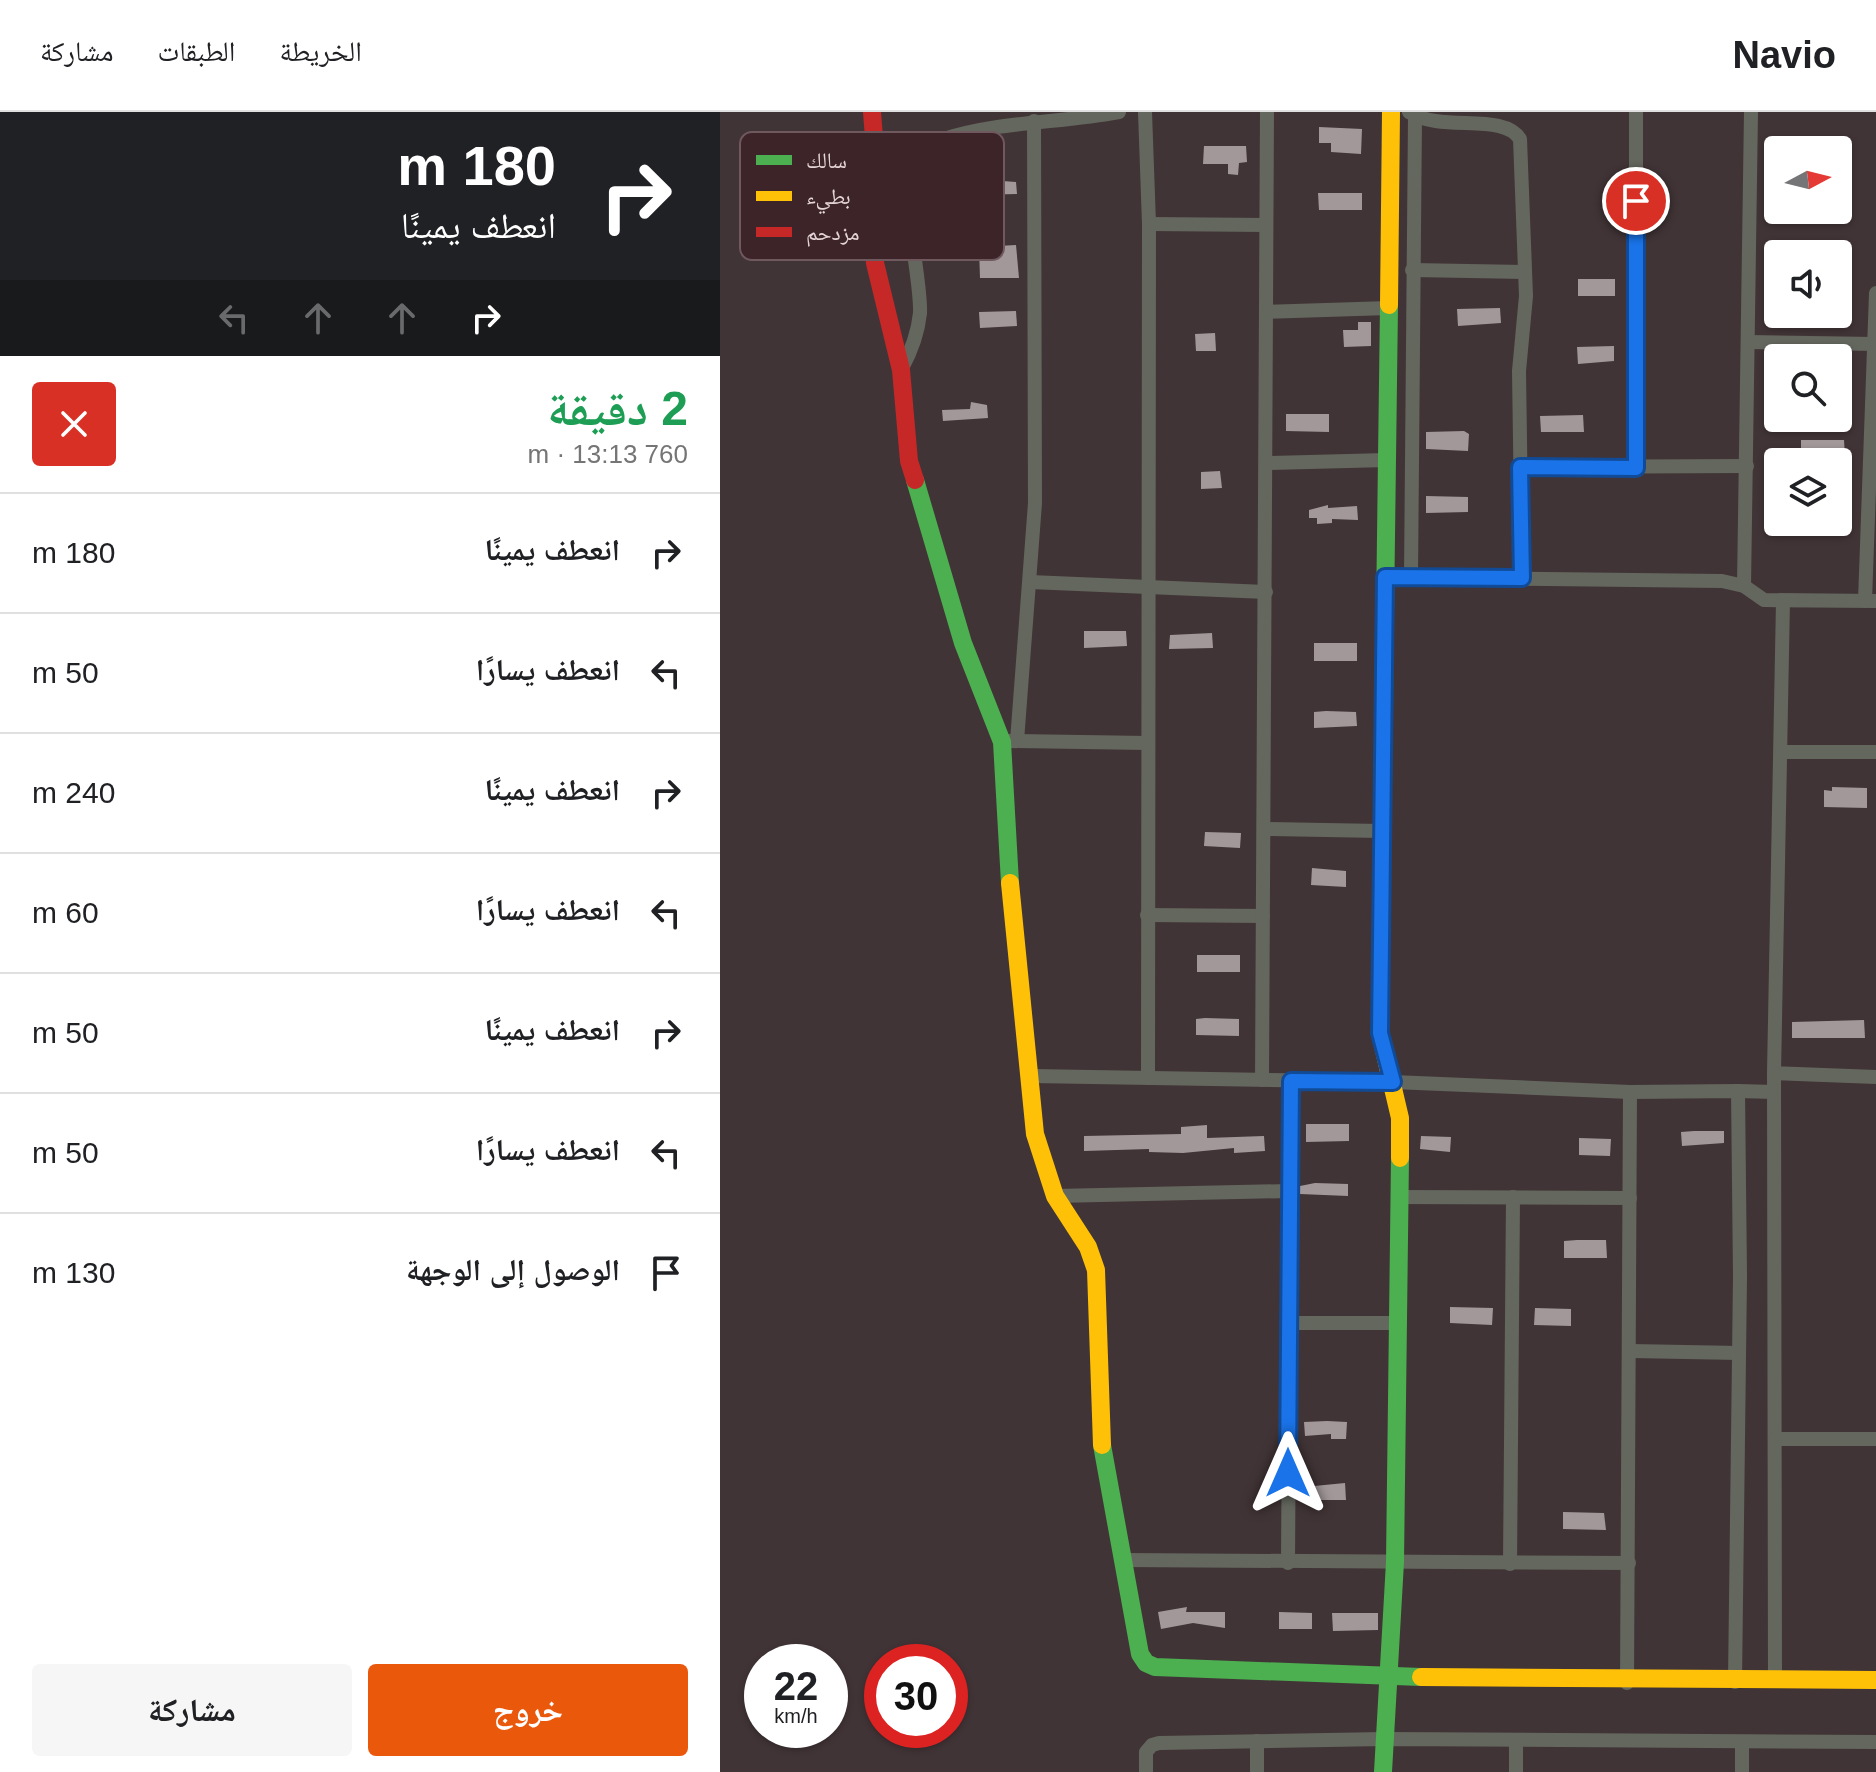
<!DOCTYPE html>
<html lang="ar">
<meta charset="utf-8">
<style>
:root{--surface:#fff;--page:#f6f6f6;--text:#202124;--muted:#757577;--line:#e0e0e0;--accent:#ea580c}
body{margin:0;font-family:Arial,"Noto Naskh Arabic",sans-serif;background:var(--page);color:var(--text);direction:rtl;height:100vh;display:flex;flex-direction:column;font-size:30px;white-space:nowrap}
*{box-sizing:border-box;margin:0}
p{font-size:26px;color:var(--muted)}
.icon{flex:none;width:44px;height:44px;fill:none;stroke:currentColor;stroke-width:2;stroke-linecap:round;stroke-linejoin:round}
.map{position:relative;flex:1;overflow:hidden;direction:ltr}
.details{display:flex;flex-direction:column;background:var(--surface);width:720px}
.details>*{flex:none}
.banner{background:#202124;color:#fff;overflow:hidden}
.needle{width:52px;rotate:83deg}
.fabs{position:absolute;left:1044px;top:24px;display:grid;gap:16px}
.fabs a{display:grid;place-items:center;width:88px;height:88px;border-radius:8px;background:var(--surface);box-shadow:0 2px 6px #0004;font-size:40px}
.speed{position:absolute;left:24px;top:1532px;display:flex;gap:16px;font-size:40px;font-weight:700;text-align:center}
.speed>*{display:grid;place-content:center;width:104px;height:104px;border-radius:50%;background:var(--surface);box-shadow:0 2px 6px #0004;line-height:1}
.speed small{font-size:20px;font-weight:400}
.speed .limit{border:12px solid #d22;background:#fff;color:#111}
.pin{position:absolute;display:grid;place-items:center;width:68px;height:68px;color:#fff;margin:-34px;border:4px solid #fff;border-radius:50%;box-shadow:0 2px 8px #0007}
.me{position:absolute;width:88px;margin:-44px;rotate:0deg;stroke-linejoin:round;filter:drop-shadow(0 0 6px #0008)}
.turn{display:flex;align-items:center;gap:28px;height:168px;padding:0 32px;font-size:36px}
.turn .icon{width:104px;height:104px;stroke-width:2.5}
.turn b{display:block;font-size:56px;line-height:68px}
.lanes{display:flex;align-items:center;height:76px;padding:0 32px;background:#0003;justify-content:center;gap:40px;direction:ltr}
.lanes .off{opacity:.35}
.round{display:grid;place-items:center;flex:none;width:84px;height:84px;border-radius:8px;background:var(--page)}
.headline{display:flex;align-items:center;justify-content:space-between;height:136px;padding:0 32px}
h1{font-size:48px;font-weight:700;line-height:60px;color:#1e9e55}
.primary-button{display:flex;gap:16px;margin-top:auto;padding:16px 32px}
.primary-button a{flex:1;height:92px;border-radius:8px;background:var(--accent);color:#fff;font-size:32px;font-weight:700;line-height:92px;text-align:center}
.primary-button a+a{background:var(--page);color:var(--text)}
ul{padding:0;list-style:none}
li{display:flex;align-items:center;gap:24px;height:120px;padding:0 32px;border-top:2px solid var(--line)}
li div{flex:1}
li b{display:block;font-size:30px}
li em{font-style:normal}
header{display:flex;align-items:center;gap:48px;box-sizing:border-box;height:112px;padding:0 40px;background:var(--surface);border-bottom:2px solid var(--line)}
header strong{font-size:38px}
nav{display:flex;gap:44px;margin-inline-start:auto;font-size:28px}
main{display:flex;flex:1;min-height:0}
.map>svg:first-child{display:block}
.building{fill:#a2989a}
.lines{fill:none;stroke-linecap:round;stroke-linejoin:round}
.street{stroke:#64675e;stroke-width:14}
.fast{stroke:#4caf50;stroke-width:18}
.slow{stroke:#ffc107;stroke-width:18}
.jam{stroke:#c62828;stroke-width:18}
.route-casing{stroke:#114b97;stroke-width:20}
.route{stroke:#1a73e8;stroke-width:14}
.key{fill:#3c2429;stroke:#6f595e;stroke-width:2}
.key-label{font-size:22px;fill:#e6d5d8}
</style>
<header>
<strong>Navio</strong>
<nav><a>الخريطة</a><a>الطبقات</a><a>مشاركة</a></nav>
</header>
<main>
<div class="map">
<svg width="1156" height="1660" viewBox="0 0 1156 1660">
<rect width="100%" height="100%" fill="#413436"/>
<!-- building -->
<g class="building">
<polygon points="599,15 642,17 641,42 611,40 611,31 599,31"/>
<polygon points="484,34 526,34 527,50 519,51 518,63 508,62 508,52 483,52"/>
<polygon points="255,67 296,70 297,82 253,83"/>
<polygon points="598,81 642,81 642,98 599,98"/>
<polygon points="296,133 299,166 260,166 259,135"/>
<rect x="858" y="167" width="37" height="17"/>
<polygon points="780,196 781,211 738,214 737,197"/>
<polygon points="296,199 297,214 260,216 259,200"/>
<polygon points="638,210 651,210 651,234 624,235 623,218 638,218"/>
<polygon points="495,221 496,239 476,239 475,222"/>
<polygon points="894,234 894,249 858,252 857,235"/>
<polygon points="251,290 267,293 268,306 223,309 222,298 250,297"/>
<polygon points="566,302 609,302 609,320 566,319"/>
<polygon points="863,303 864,320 821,320 820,304"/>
<polygon points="744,319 749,322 748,339 706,337 706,320"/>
<polygon points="1081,328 1124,328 1125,345 1081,345"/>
<polygon points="500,359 502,376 481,377 481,360"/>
<polygon points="706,384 748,385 748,400 706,401"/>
<polygon points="608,393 608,396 637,394 638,408 612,407 612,411 597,412 597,406 589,406 589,398"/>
<polygon points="364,519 406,519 407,534 364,536"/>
<polygon points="492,521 493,536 449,537 450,523"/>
<rect x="594" y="531" width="43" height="18"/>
<polygon points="606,599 636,600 637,614 594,616 594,600"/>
<polygon points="1112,675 1147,676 1147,696 1104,695 1104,678 1112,679"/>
<polygon points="485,720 521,721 520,736 484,734"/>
<polygon points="592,756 626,759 626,775 591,773"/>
<rect x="477" y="843" width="43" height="17"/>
<polygon points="485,906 519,907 519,924 476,923 476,907"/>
<polygon points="1144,908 1145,926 1072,926 1072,910"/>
<polygon points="586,1012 629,1012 629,1029 586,1030"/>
<polygon points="487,1013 487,1026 544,1024 545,1039 514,1041 514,1036 463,1041 429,1040 429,1037 364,1039 364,1024 461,1022 461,1015"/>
<polygon points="974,1019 1004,1019 1004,1031 962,1034 961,1020"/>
<polygon points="701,1024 731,1025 730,1040 700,1037"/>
<polygon points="859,1026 891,1027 890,1044 859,1043"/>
<polygon points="595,1071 628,1072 628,1084 580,1082 580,1074"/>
<polygon points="857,1128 886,1128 887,1146 844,1146 844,1129"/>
<polygon points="730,1195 773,1196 772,1213 730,1211"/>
<polygon points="815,1196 851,1197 851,1214 814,1213"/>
<polygon points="607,1309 627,1310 626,1327 611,1327 611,1322 585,1324 584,1310"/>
<polygon points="625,1371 626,1388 584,1388 584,1375"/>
<polygon points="843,1400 884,1401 886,1418 843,1417"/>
<polygon points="467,1495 466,1500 505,1500 505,1516 473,1511 441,1517 438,1500"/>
<polygon points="559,1500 592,1501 592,1517 559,1517"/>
<polygon points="612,1501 658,1501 658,1518 613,1519"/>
</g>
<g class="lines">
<!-- street -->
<g class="street">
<polyline points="425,0 429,112 428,966"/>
<path d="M689,0C722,21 783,0 800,27L806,184L799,259L802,466"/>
<polyline points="429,112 546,113"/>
<polyline points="692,158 805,160"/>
<polyline points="546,200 669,196"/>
<polyline points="1028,230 1155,232"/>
<path d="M181,258C191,240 198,222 200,201C202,154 164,46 224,27C280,9 341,11 399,0"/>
<polyline points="547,351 667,348"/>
<polyline points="800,355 1027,354"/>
<polyline points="916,356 916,0"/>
<polyline points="665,465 1002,469 1024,474 1044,488 1156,489"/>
<polyline points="691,465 695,4"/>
<polyline points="310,470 546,480"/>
<polyline points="1024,474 1031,0"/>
<polyline points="1063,489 1054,961 1156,965"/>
<polyline points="1145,489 1156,181"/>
<polyline points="289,629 428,631"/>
<polyline points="297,629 315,391 314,9"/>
<polyline points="1062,640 1156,640"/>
<polyline points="544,717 661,719"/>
<polyline points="427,803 543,804"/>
<polyline points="1054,961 1055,1569"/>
<polyline points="311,964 673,970 910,980 1018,979 1020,1164 1015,1570"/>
<polyline points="542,968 547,0"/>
<polyline points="1018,979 1054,980"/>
<polyline points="335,1084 569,1079"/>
<polyline points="679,1085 910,1086"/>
<polyline points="568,1211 677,1211"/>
<polyline points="911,1239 1019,1241"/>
<polyline points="1055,1327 1156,1327"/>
<polyline points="403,1448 909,1451"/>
<polyline points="568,1451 571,969"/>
<polyline points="790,1452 793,1085"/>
<polyline points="907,1571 910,980"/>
<polyline points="537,1629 537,1660"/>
<polyline points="796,1629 796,1660"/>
<polyline points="426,1660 426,1640 432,1633 439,1631 664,1627 1156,1630"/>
<polyline points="1022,1660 1022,1630"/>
</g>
<!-- fast -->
<g class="fast">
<polyline points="195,368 243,531 282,630 290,771"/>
<polyline points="663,656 669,193"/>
<polyline points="382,1333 420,1542 426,1551 435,1555 701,1565"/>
<polyline points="663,1660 675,1450 680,1046"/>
</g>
<!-- slow -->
<g class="slow">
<polyline points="669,193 671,0"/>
<polyline points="663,656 660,921 680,1006 680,1046"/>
<polyline points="290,771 315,1022 335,1084 368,1135 376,1158 382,1333"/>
<polyline points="701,1565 1156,1568"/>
</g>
<!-- jam -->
<polyline class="jam" points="152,0 156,51 150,107 155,151 181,258 189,349 195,368"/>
</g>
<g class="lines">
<defs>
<polyline id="route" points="568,1361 571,969 673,970 660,921 665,465 802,466 800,355 916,356 916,89"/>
</defs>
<!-- route casing -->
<use href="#route" class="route-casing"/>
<!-- route -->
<use href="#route" class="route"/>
</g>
<!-- legend -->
<rect x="20" y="20" width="264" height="128" rx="12" class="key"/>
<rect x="36" y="43" width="36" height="10" fill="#4caf50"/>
<rect x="36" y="79" width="36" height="10" fill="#ffc107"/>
<rect x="36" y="115" width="36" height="10" fill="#c62828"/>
<g class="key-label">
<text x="86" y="56">سالك</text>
<text x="86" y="92">بطيء</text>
<text x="86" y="128">مزدحم</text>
</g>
</svg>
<div class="fabs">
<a><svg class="needle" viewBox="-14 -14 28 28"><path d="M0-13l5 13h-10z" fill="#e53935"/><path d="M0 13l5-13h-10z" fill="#757577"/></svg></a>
<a><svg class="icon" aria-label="sound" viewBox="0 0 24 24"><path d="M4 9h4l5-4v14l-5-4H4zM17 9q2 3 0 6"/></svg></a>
<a><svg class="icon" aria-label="search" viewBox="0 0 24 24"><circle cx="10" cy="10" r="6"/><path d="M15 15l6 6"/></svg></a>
<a><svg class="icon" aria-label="layers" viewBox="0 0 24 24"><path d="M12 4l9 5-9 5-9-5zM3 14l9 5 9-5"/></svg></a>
</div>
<div class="speed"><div>22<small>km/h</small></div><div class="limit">30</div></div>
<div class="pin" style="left:916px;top:89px;background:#d93025"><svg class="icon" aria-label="arrive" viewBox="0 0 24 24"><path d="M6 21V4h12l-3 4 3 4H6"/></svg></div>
<svg class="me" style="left:568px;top:1361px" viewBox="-20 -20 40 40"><path d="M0-17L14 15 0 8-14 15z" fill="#1a73e8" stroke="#fff" stroke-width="4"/></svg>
</div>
<section class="details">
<div class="banner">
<div class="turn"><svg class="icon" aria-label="right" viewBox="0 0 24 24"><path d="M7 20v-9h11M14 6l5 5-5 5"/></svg><div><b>180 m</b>انعطف يمينًا</div></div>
<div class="lanes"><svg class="icon off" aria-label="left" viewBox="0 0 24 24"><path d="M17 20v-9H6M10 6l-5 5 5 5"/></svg><svg class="icon off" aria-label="ahead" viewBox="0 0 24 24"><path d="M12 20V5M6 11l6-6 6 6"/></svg><svg class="icon off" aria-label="ahead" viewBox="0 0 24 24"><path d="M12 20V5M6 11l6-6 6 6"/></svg><svg class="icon" aria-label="right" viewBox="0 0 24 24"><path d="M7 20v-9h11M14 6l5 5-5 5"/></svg></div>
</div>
<div class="headline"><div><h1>2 دقيقة</h1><p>760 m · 13:13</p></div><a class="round" style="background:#d93025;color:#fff"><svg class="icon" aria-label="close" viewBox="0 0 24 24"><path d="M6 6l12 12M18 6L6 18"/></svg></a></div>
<ul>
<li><svg class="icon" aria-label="right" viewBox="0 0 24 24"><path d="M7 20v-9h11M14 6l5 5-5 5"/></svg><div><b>انعطف يمينًا</b></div><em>180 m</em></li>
<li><svg class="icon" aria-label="left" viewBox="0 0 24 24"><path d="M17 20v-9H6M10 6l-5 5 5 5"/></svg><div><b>انعطف يسارًا</b></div><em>50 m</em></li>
<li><svg class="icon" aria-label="right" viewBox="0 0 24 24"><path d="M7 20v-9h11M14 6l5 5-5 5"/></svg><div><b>انعطف يمينًا</b></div><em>240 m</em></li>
<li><svg class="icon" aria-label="left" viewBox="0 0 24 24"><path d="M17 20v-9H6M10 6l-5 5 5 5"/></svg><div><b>انعطف يسارًا</b></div><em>60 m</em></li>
<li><svg class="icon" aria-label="right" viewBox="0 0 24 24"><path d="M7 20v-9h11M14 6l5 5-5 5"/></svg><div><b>انعطف يمينًا</b></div><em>50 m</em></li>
<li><svg class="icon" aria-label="left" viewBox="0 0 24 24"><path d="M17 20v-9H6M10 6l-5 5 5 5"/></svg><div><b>انعطف يسارًا</b></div><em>50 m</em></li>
<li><svg class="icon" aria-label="arrive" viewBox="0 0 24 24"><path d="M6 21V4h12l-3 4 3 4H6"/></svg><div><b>الوصول إلى الوجهة</b></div><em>130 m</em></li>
</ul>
<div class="primary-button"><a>خروج</a><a>مشاركة</a></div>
</section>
</main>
